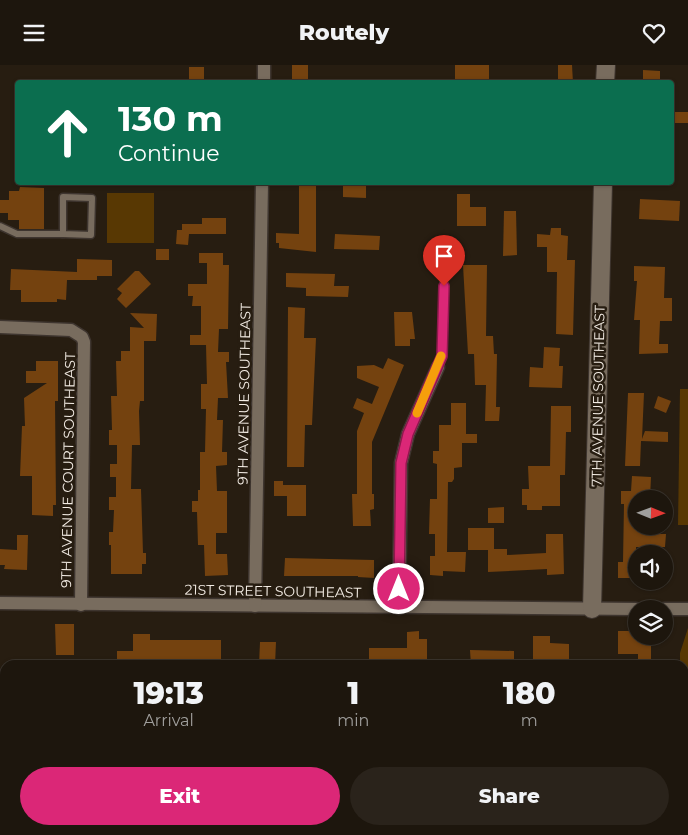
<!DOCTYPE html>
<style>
:root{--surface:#1d160d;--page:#2a231b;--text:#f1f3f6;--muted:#a09f9d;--line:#3b352e;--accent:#db2777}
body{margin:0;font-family:Montserrat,sans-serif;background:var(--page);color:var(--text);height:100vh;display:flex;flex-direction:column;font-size:19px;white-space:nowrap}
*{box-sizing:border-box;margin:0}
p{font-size:16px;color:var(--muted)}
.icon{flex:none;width:28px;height:28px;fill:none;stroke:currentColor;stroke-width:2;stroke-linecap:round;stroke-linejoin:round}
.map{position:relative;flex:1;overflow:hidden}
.details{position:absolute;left:0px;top:595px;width:689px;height:175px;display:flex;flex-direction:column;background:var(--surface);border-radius:15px 15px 0 0;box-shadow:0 1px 4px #0004,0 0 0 1px var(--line)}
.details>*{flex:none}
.hud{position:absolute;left:15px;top:15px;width:659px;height:105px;border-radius:5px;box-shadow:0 1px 4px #0004,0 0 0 1px var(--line);background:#0b6e4f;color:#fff;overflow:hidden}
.needle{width:32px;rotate:91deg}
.buttons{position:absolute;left:628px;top:425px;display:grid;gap:10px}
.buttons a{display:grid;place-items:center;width:45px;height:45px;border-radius:50%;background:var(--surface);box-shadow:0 1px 4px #0004,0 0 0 1px var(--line);font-size:25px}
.pin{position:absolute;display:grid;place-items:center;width:42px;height:42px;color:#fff;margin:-51px -21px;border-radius:50% 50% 50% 0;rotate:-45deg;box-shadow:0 0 5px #0007}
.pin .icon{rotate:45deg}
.me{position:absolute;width:55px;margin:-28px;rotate:0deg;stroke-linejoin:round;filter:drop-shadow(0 0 4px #0008)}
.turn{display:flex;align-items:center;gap:18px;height:105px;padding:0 20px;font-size:22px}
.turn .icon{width:65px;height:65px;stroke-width:2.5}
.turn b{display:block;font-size:35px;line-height:42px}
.eta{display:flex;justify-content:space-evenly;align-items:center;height:85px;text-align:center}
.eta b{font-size:30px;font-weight:800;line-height:35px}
.action{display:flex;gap:10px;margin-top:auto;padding:10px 20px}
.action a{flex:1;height:58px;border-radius:30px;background:var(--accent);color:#fff;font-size:20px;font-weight:800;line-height:58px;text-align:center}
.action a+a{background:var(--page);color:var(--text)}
header{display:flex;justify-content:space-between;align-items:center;height:65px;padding:0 20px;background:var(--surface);font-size:22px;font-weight:800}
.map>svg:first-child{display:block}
.green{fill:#583803}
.building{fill:#74420f}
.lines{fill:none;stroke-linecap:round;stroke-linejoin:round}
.lane-casing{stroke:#3e352f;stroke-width:9}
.street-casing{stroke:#3e352f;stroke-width:15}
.secondary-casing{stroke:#3e352f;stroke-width:20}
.lane{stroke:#786c5e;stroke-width:6}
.street{stroke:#786c5e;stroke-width:12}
.secondary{stroke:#786c5e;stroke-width:18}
.route-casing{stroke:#8e194d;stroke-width:12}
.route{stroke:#db2777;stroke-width:9}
.slow{stroke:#f59e0b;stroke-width:9}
.labels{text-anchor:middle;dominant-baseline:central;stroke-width:5;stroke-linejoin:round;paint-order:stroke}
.street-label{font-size:14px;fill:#f4ede5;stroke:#271d11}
</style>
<header><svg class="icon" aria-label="menu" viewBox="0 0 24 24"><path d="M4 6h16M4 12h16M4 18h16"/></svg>Routely<svg class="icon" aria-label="heart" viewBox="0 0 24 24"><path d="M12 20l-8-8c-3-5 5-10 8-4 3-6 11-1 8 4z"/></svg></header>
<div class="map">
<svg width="688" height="770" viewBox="0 0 688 770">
<rect width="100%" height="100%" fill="#271d11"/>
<!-- green -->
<g class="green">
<rect x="107" y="128" width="47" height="50"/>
<polygon points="680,324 688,324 688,460 678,460"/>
<polygon points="688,563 688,762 684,762 684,600 680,600 680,588"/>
<polygon points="0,725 5,725 5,765 77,765 77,770 0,770"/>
</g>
<!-- building -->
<g class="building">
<rect x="292" y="0" width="16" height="18"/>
<polygon points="455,0 489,0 489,18 455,17"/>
<polygon points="558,0 572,0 573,18 558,18"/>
<rect x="189" y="2" width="15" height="16"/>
<polygon points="643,5 660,6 660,18 643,18"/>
<rect x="671" y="47" width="17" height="11"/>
<polygon points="299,118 316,118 316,187 279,183 279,178 276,178 276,168 299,169"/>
<polygon points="343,119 366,119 366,133 343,132"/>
<polygon points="20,122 44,123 44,164 19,164 19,155 8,155 8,148 0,148 0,135 9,135 9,126 19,126"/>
<polygon points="457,129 470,129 470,142 486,142 486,161 457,161"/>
<polygon points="640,134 680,136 679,156 639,154"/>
<polygon points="504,146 516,146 517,190 503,191"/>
<polygon points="202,153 226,153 226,169 189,169 188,180 176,179 177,165 182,165 182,159 202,159"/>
<polygon points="551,163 561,163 561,170 568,171 567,195 575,195 573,270 556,269 557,207 547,207 547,182 537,182 537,169 550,170"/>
<polygon points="335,169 380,171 379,185 334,184"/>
<rect x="156" y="184" width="13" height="11"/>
<polygon points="199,188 223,188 223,200 229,200 228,264 219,264 218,287 229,287 229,297 226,297 228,333 218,333 217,355 223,355 222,387 227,387 227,400 216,401 217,426 227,426 227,468 216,468 216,489 227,489 228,510 205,511 204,480 198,480 197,447 192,447 192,436 198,436 198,425 200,425 200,387 205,387 206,344 201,344 201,319 207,319 206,280 190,280 190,270 201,270 201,241 192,241 193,231 188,231 188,219 207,219 207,198 199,198"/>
<polygon points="77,194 112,195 112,211 97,211 97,215 67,215 66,235 57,234 57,237 21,237 21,225 10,225 11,204 77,207"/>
<polygon points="463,200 487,200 486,271 493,271 494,289 497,289 496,342 500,342 499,356 485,356 486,320 475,320 474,289 468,289"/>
<polygon points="634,201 665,202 664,233 672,233 672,256 660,256 659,279 668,279 668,288 639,289 640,255 634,255 637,216 634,216"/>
<polygon points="135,206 139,206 151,219 126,243 117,234 122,228 117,224"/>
<polygon points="286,208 335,209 334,221 349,221 348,232 306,231 306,223 286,222"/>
<polygon points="288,242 305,243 304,273 316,273 312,360 305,360 304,402 287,402"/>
<polygon points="394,247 412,247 415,274 410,274 410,281 395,281"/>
<polygon points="130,248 157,249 156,276 144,276 144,336 140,336 139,346 140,380 132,380 131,424 141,424 143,488 146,488 146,499 142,499 142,509 111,509 111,480 109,480 109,467 113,467 114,445 109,445 109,432 116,432 116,412 110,412 110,399 117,399 117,380 109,380 109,365 112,365 111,331 117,331 116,296 121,296 121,286 130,286 130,262 144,263"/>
<polygon points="544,282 560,283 559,301 563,301 562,323 529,322 530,302 543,303"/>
<polygon points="388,293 404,300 372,377 372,429 374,429 374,444 370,445 371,461 353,461 352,429 357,429 357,366 364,348 353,343 357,333 372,339 379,322 357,313 357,301 374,300 383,304"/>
<polygon points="36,296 58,296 58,336 55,336 56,440 53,440 53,451 32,450 32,411 20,411 22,361 25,361 24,333 47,318 26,318 26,306 36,306"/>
<polygon points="628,328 644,328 642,374 645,366 668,367 668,377 641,376 640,401 625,401"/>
<polygon points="658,331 671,336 666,348 654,343"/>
<polygon points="451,338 466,338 466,369 477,369 477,378 462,378 462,402 454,403 454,414 452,417 448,417 447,487 466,487 465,507 443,506 443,511 430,510 430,491 435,491 435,469 429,469 430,434 437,434 437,399 433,398 433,386 439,386 439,360 451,360"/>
<polygon points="551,341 571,341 571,367 566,367 565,410 560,410 560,441 542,441 542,445 527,445 527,440 522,440 522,424 529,424 528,401 550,401"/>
<polygon points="632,411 651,412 650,434 636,434 636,461 650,461 650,469 666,469 665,482 636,482 636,513 618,513 618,497 623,497 624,439 621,439 621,426 631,426"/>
<polygon points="274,416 283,416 283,420 306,420 306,451 287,451 287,431 274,431"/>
<polygon points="504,442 504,458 488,458 488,443"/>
<polygon points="468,463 494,463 494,484 507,484 507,490 546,488 546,469 563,469 564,509 547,510 547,504 488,507 488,485 468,485"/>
<polygon points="17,470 28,470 27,505 4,504 5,500 0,500 0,484 17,485"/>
<polygon points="285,493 374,495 374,513 358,512 358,511 284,511"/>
<polygon points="55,559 74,559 74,590 56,590"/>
<polygon points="419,566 419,574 427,574 427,595 392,596 392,600 369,600 369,583 407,583 407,567"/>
<polygon points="618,566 633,566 633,571 641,571 641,576 651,576 651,594 638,594 638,589 618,589"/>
<polygon points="133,569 150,569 150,575 221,575 221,600 166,600 166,597 117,597 117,586 133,586"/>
<polygon points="533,571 550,571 550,578 569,579 569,597 533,597"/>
<polygon points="260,577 276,577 275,600 259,600"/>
<polygon points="470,585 514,586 514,600 471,600"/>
</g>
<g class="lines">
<defs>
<g id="lane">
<polygon points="63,132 92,133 91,170 63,169"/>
<polyline points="0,161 17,169 63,169"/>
<polyline points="438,302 442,291 444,204"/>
</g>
<g id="street">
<polyline points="264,18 264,0"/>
<polyline points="0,262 71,265 82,272 84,277 81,540"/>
<polyline points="0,538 636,544"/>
<polyline points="255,541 262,118"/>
<polyline points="399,543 401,398 408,369 438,302"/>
<polyline points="664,544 688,544"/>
</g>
<g id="secondary">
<polyline points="605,18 606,0"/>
<polyline points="592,544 603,118"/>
</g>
</defs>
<!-- lane casing -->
<use href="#lane" class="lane-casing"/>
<!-- street casing -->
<use href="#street" class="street-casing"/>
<!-- secondary casing -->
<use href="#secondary" class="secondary-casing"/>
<!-- lane -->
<use href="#lane" class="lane"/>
<!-- street -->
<use href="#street" class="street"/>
<!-- secondary -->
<use href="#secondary" class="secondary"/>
</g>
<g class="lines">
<defs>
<polyline id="route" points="399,524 401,398 408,369 442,291 444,221"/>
</defs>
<!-- route casing -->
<use href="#route" class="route-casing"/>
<!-- route -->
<use href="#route" class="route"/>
<!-- slow -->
<polyline class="slow" points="417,348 441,291"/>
</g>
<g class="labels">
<!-- street labels -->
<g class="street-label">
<text transform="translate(244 329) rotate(-89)">9TH AVENUE SOUTHEAST</text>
<text transform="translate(598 331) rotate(-89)">7TH AVENUE SOUTHEAST</text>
<text transform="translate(68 405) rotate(-89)">9TH AVENUE COURT SOUTHEAST</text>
<text transform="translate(273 526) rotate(1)">21ST STREET SOUTHEAST</text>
</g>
</g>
</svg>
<div class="buttons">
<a><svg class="needle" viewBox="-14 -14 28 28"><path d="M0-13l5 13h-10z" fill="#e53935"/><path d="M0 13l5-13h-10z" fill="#a09f9d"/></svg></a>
<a><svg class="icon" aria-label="sound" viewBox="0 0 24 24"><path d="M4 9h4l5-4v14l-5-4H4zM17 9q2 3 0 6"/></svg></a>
<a><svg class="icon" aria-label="layers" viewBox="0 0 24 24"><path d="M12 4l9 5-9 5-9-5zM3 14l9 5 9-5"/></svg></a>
</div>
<div class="pin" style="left:444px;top:221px;background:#d93025"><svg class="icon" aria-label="arrive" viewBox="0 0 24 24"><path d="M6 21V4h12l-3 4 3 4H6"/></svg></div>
<svg class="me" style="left:399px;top:524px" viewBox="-20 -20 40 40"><circle r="17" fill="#db2777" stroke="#fff" stroke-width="3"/><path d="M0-11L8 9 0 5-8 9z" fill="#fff"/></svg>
<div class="hud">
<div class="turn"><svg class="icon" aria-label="ahead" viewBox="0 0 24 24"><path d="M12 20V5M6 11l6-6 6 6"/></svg><div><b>130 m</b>Continue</div></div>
</div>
<section class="details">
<div class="eta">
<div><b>19:13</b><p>Arrival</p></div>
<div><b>1</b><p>min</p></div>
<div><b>180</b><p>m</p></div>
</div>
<div class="action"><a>Exit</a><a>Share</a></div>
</section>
</div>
